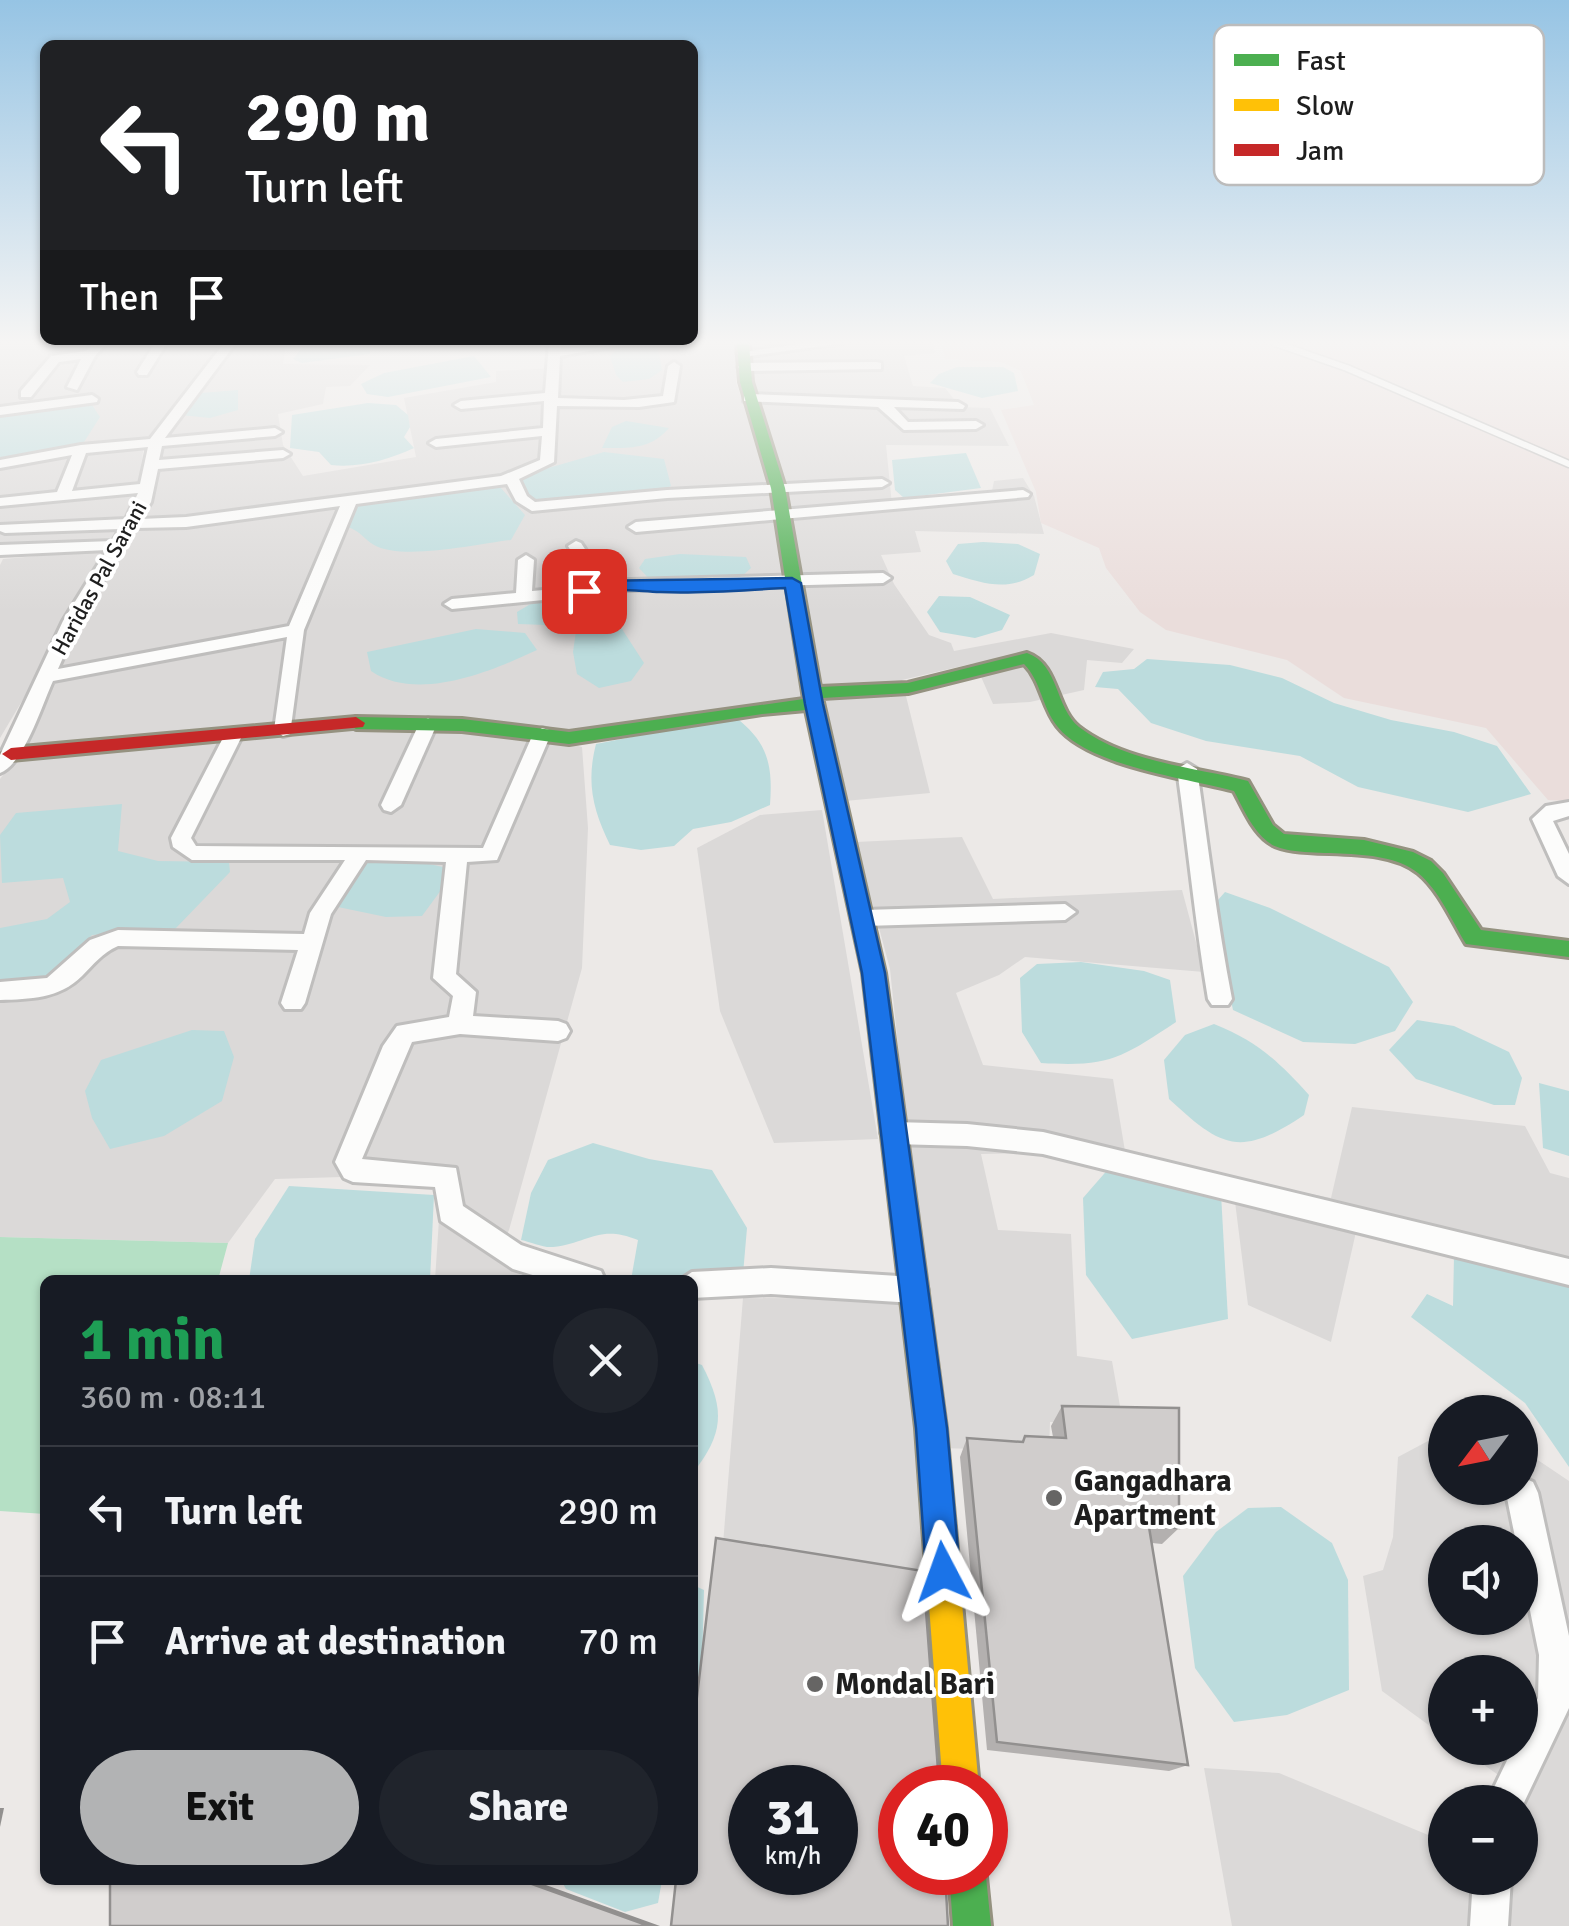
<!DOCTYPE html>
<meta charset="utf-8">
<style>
:root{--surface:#171b24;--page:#20242c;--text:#f1f3f6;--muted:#9ea1a6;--line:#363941;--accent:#b2b3b4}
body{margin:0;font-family:Signika,sans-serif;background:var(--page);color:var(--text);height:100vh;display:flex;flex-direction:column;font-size:38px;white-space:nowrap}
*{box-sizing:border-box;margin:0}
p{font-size:32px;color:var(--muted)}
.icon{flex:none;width:55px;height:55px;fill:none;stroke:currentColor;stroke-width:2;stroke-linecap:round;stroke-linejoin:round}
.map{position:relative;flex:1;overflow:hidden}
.details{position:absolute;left:40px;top:1275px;width:658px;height:610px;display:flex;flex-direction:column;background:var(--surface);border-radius:15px;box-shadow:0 2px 8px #0004}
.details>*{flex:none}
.top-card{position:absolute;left:40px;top:40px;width:658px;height:305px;border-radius:15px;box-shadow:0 2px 8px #0004;background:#202124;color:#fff;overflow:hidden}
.needle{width:65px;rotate:238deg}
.tools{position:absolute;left:1428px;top:1395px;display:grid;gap:20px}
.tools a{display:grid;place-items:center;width:110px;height:110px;border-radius:50%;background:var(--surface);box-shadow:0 2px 8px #0004;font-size:50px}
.speed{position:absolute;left:728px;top:1765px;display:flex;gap:20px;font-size:50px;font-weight:700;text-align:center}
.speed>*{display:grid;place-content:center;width:130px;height:130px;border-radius:50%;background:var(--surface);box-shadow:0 2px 8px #0004;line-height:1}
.speed small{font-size:25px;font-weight:400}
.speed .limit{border:15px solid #d22;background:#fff;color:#111}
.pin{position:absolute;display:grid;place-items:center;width:85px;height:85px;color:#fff;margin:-42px;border-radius:20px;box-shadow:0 5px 15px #0006}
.me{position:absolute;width:110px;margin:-55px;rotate:356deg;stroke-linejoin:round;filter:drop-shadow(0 0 8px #0008)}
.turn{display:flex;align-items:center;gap:35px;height:210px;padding:0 40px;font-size:45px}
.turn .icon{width:130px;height:130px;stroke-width:2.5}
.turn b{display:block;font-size:70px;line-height:85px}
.then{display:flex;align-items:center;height:95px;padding:0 40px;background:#0003;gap:20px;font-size:38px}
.round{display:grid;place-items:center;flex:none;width:105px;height:105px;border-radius:52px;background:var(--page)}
.head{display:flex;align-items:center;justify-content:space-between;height:170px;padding:0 40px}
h1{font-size:60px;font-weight:700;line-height:75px;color:#1e9e55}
.cta{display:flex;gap:20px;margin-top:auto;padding:20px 40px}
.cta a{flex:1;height:115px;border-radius:60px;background:var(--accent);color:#111;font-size:40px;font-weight:700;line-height:115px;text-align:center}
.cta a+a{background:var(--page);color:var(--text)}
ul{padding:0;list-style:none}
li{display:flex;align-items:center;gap:30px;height:130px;padding:0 40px;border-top:2px solid var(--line)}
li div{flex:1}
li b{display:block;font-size:38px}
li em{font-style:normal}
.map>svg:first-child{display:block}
.residential{fill:#dbd9d8;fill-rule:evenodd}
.military{fill:#eadddb}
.pitch{fill:#b5e0c5}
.water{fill:#bcdcdd}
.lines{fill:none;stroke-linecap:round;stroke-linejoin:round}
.lane-casing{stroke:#bfbebd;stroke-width:9}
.street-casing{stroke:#bfbebd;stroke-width:6}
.fast-casing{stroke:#959280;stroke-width:6}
.slow-casing{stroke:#959280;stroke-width:6}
.jam-casing{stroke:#959280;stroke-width:6}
.lane{stroke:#fcfcfb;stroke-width:6}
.street{fill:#fcfcfb;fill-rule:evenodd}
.fast{fill:#4caf50;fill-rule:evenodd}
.slow{fill:#ffc107;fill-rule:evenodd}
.jam{fill:#c62828;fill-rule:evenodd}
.wall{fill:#b3b0af}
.shaded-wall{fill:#92908f}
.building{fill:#d0cdcc;stroke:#92908f;stroke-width:2.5;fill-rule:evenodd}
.route{fill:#1a73e8;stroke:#114b97;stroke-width:2.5}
.poi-dot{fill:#666564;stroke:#fff;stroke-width:4}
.labels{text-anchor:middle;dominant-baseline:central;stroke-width:8;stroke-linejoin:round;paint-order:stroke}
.far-street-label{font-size:22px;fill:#1e1e1e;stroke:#fff}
.near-poi-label{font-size:30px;font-weight:bold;fill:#1e1e1e;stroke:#fff;text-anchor:start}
.key{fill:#fff;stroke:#bcbcbc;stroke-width:2.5}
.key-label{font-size:28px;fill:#1e1e1e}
</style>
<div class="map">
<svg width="1569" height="1926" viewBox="0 0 1569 1926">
<rect width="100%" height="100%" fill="#ece9e7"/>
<!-- residential -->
<g class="residential">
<polygon points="224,343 144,445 136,502 110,542 0,546 0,344"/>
<polygon points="234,343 286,343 283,364 370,365 350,386 326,387 323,404 278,414 283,445 303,476 416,457 404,398 496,382 496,371 554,368 556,343 738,343 736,382 768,471 802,700 570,731 477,720 21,747 71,643 149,504 163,438 215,375"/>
<polygon points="750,343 933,343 935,353 904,356 913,386 945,388 957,403 753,396"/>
<polygon points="758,401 990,408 1009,446 886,445 892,505 789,513"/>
<polygon points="1023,478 1034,496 1044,534 915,531 921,552 881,555 894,584 929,635 951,643 954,651 1051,633 1134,649 1122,663 1087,660 1084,690 1030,702 993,704 975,663 902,680 930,793 845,801 785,517 990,501 994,481"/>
<polygon points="106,550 25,696 0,738 0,565 3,559"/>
<polygon points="375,727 551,739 582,747 588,828 582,968 509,1230 495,1259 530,1280 435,1280 442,1174 275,1179 228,1243 0,1237 0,779 15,759"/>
<polygon points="822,810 878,1139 774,1143 720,1011 697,848 760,815"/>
<polygon points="962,837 993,899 1182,890 1204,972 1025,957 999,975 956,993 983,1065 1113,1079 1125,1151 981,1154 998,1230 1071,1234 1077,1356 1112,1361 1123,1423 1050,1422 1049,1451 940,1448 890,969 856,842"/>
<polygon points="1352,1107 1525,1126 1550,1173 1569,1178 1569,1260 1361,1210 1331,1342 1248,1305 1232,1178 1331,1198"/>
<polygon points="743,1298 904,1299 925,1575 723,1544"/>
<path d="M1445,1432V1488H1520V1448L1569,1481V1926H1232L1204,1768L1279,1773L1445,1842V1878H1520V1802H1490L1504,1779L1460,1748H1520V1672H1445V1737L1382,1691L1363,1576L1383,1570L1393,1537L1398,1457ZM1445,1542H1520V1618H1445Z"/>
</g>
<!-- military -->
<polygon class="military" points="942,343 1569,343 1569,801 1548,800 1486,728 1344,698 1287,660 1166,630 1140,612 1106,568 1099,548 1041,523 1036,492 1001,410 1034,405 1021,371 1001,362 945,359"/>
<!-- pitch -->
<polygon class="pitch" points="0,1237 228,1243 218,1280 45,1280 45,1514 0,1511"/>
<!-- water -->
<g class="water">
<polygon points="306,343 369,343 370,354 302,363 293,359"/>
<polygon points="657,343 662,370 649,379 623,382 616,375 610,356 618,348"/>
<polygon points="474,356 491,377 388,397 367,394 361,384 384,373"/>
<polygon points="957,367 1003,367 1014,373 1018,391 982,398 930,383 939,374"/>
<polygon points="238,390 238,410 210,418 181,415 201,393"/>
<path d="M368,403L396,405L408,415L410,427L404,437L414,448C388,460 360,468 331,465L319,452L290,448L292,415Z"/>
<polygon points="70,405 92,405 100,417 84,442 0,460 0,414"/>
<path d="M626,421L669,428C650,450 629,448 602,448L612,427Z"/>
<polygon points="604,452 664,459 671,486 656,493 542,503 523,491 522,481 531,473"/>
<polygon points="966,453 981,488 904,498 895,490 892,460"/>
<path d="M481,486L500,487L525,515L511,540C477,544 403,561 374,545C364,539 360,531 348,527L350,512L356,503Z"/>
<path d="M983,542L1018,544L1040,554L1034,575C1006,592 983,583 953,574L946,561L958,544Z"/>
<polygon points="680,554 746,557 751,568 741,577 653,583 639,568 645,559"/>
<polygon points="939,596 970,597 1010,615 1002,630 975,638 940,632 927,612"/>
<polygon points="557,598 578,614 546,625 518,624 517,612 534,602"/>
<polygon points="594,624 620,626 644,663 631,681 599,688 577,674 573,652 576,631"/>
<path d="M476,629L525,633L537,650C492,671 418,703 371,671L367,652Z"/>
<polygon points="1147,659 1230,665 1282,678 1334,703 1391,720 1454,732 1497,746 1531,794 1468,812 1358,787 1300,756 1206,741 1151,723 1118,689 1095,687 1103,672 1134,669"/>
<path d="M735,717C768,742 773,765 770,805L731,822L693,829L674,846L641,850L610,845C593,810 586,783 596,744Z"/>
<polygon points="122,804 118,851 158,861 229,862 230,872 175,929 92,935 48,982 0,983 0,928 47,919 70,902 63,878 2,883 0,835 16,813"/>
<polygon points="415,861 443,867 444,886 422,916 386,917 338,907 349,877 363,862"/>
<polygon points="1225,892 1270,908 1389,967 1413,1002 1395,1031 1355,1044 1303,1042 1233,1010 1211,908"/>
<path d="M1081,962L1144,971L1170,980L1176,1022C1120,1059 1109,1067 1041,1063L1022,1032L1020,978L1037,964Z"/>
<polygon points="1417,1020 1454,1026 1509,1052 1522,1078 1515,1105 1494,1105 1416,1079 1389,1050"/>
<path d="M1214,1024C1257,1041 1278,1061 1309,1095L1304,1115C1240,1158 1222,1148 1169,1099L1164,1060L1185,1035Z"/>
<polygon points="192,1030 224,1031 234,1057 222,1101 164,1136 110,1149 92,1118 85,1091 101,1060"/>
<polygon points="1539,1083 1569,1091 1569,1156 1543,1148"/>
<path d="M593,1143L649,1159L712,1170L747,1228L743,1274L692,1280H631L638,1240C599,1224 589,1243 553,1247C543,1248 531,1242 521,1240L531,1193L548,1160Z"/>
<polygon points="1110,1167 1221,1194 1228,1319 1132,1339 1086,1275 1083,1198"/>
<polygon points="289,1186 434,1195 430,1280 249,1280 255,1239"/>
<polygon points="1454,1256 1569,1284 1569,1467 1525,1403 1411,1317 1427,1294 1453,1306"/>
<path d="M693,1362L702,1365C726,1411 723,1434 693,1473Z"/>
<polygon points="1281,1507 1332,1543 1348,1580 1349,1690 1287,1715 1234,1722 1195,1668 1183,1576 1216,1532 1248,1508"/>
<polygon points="693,1585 704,1590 702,1667 693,1719"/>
<polygon points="561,1880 662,1880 658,1903 625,1912 566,1889"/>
</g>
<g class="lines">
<defs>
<polyline id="lane" points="1275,343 1347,368 1569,464"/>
<g id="street">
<polygon points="94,343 107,343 95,356 77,390 67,387 81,359 59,362 31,397 21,397 21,391 51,356 86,351"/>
<polygon points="155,343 167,343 147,375 139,375 137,372"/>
<path d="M224,343H236L165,438L275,428L282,432L275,436L162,446L159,460L283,450L290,454L283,458L158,469L151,502L141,519L186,517L501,476L540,460L542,436L436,447L429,443L436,439L543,428L544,401L461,409L454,405L461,401L545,393L549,343H561V349L636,343L560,356L558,398L624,400L663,396L668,366L674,362L680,366L674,402L639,407L557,406L554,462L519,479L527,496L535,502L667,490L882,479L889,483L882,487L667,498L532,511L516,501L507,484L356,504L304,630L290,734L283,736L274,730L287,637L53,681C42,705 24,764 0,773V755L63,621L107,550L0,555V545L113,541L120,529L5,533L0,531V525L126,519L138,493L0,506V498L57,492L72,455L0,468V460L81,445L150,439ZM148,447L140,484L72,491L86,453ZM340,506L289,626L58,669L79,621L135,528L186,527Z"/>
<polygon points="805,343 843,343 743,357 737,353"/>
<polygon points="877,362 881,363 881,369 744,371 738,367 744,363"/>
<polygon points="749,394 958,402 965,406 963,409 894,407 908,422 976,421 983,425 976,429 904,430 878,407 744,401 744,395"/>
<polygon points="92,395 98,399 97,402 0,415 0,407"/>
<polygon points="1023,490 1030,494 1028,497 636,532 628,527 636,522"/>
<polygon points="576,541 581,543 594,563 596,581 883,573 891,578 883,583 593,591 584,596 452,609 444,604 452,599 516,593 518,560 526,555 534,560 532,591 579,587 578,563 568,546"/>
<polygon points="428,718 437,724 401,805 391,812 384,810 381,805 419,724"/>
<path d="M234,728L243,734L191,838L196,846L483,848L533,734L542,728L549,730L551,734L497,860L467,862L456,974L476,992L473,1016L558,1021L566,1024L570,1031L566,1038L558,1041L460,1034L412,1042L362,1159L456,1168L463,1206L521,1245L601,1271L605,1280H549L513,1269L441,1221L435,1187L353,1182L344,1178L335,1162L383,1046L397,1026L449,1017L453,996L433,978L446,862L366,860L331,914L305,1003L301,1009H285L281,1003L298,950L118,946C102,953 94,964 82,976C59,999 30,999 0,1000V982L47,978L90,940L118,930L304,934L310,913L345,860H192L173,847L171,838L225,734Z"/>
<path d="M1187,763L1197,769C1208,846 1217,922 1232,999L1228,1005H1212L1208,999C1195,922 1188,846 1177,769Z"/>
<polygon points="1569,802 1569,816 1553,821 1569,854 1569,884 1558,876 1532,819 1546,806"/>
<polygon points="1065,904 1076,912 1065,920 864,926 853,918 864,910"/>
<polygon points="894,1122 967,1124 1043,1132 1569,1259 1569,1285 1043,1154 967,1146 894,1144 885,1141 881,1133 885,1125"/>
<polygon points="771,1268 914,1277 924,1281 928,1290 924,1299 914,1303 771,1294 692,1298 692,1280 680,1280 692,1272"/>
<polygon points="1522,1477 1533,1482 1538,1493 1569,1636 1569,1708 1520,1811 1520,1802 1487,1802 1513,1748 1520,1748 1520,1733 1538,1698 1539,1655 1520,1561 1520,1542 1516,1542 1506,1493 1509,1488 1520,1488"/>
<polygon points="1473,1878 1511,1878 1508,1926 1470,1926"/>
</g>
<g id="fast">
<path d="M737,343H749L752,382L785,488L820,687L908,683L1027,653C1059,664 1055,708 1079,727C1124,762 1194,767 1248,781L1273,825L1284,834L1364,840L1413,852L1431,861L1443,873L1481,930L1569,941V957L1466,944C1452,921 1439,890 1418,873C1379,841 1295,863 1268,842C1252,830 1243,808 1234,791C1186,778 1088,766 1057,726C1042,707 1041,681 1024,664L908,693L822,698L885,973L946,1428L955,1527L950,1538L939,1543L928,1538L923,1527L916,1428L863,973L806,710L762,714L569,744L462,731L356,729L347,723L356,717L462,719L569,732L804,699L771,488L740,382Z"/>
<polygon points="985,1867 991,1926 953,1926 949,1872 985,1872"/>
</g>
<polygon id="slow" points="939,1511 950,1516 955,1527 979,1788 943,1788 923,1527 928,1516"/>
<polygon id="jam" points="356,717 365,723 363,727 11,760 2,754 11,748"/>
</defs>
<!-- lane casing -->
<use href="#lane" class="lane-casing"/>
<!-- street casing -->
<use href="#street" class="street-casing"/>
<!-- fast casing -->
<use href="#fast" class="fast-casing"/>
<!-- slow casing -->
<use href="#slow" class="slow-casing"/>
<!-- jam casing -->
<use href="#jam" class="jam-casing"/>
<!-- lane -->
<use href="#lane" class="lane"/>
<!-- street -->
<use href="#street" class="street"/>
<!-- fast -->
<use href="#fast" class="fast"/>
<!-- slow -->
<use href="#slow" class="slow"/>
<!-- jam -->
<use href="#jam" class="jam"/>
</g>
<!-- wall -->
<polygon class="wall" points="1062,1406 1179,1528 1162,1544 1152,1543 1188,1765 1169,1771 987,1750 960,1457 967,1438 1022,1442 1025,1436 1053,1437 1051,1426"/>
<!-- shaded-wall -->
<g class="shaded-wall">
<polygon points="0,1808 4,1808 0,1827"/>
<polygon points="521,1880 532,1880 660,1926 649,1926"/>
</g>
<!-- building -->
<g class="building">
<polygon points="1062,1406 1179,1408 1179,1528 1149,1527 1188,1765 997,1742 967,1438 1023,1442 1025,1436 1066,1438"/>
<path d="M716,1538L923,1571L939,1783L946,1788H900V1872H945L948,1926H671L676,1880H692V1738ZM750,1788H835V1872H750Z"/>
<polygon points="110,1880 521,1880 649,1926 110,1926"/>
</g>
<!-- sky -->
<linearGradient id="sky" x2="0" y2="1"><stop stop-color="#96c4e4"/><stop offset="0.56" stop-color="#f6f5f4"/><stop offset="1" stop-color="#f6f5f4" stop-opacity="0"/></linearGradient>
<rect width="1569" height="612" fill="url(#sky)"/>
<!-- route -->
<path class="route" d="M792,578L801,583L823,704L885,973L947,1428L960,1572L955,1583L943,1588L931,1583L926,1572L916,1428L862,973L805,704L785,588C744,590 702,594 660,592C633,591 609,586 584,596L576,591L589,581Z"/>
<!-- markers -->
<g class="poi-dot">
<circle cx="1054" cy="1498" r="10"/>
<circle cx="815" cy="1684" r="10"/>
</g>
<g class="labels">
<!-- far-street labels -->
<g class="far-street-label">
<text transform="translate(99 578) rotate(-61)">Haridas Pal Sarani</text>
</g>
<!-- near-poi labels -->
<g class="near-poi-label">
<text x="1074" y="1481">Gangadhara<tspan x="1074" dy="34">Apartment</tspan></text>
<text x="835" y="1684">Mondal Bari</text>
</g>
</g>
<!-- legend -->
<rect x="1214" y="25" width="330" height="160" rx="15" class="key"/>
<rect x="1234" y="54" width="45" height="12" fill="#4caf50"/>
<rect x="1234" y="99" width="45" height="12" fill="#ffc107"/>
<rect x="1234" y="144" width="45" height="12" fill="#c62828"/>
<g class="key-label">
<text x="1296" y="70">Fast</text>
<text x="1296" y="115">Slow</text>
<text x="1296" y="160">Jam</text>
</g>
</svg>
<div class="tools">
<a><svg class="needle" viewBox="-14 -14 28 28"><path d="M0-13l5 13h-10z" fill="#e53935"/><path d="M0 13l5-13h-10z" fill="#9ea1a6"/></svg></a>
<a><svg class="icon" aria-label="sound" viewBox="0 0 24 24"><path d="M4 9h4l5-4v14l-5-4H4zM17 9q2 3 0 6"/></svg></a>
<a>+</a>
<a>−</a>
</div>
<div class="speed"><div>31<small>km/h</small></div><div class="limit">40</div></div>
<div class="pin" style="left:584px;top:591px;background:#d93025"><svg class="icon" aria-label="arrive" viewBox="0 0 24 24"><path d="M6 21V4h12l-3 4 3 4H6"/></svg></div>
<svg class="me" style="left:943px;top:1572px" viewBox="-20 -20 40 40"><path d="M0-17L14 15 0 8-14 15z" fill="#1a73e8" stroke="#fff" stroke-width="4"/></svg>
<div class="top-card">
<div class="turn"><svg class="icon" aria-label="left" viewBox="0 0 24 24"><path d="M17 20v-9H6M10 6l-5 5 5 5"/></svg><div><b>290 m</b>Turn left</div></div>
<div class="then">Then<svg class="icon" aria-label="arrive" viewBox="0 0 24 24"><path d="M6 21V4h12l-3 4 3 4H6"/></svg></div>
</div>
<section class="details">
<div class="head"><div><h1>1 min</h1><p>360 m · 08:11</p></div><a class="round"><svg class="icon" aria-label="close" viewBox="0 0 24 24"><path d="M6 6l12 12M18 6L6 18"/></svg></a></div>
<ul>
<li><svg class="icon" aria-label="left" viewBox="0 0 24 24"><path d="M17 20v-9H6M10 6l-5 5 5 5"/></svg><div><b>Turn left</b></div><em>290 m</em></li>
<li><svg class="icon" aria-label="arrive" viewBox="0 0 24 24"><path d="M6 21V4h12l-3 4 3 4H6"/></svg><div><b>Arrive at destination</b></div><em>70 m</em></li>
</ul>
<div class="cta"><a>Exit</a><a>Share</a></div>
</section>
</div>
